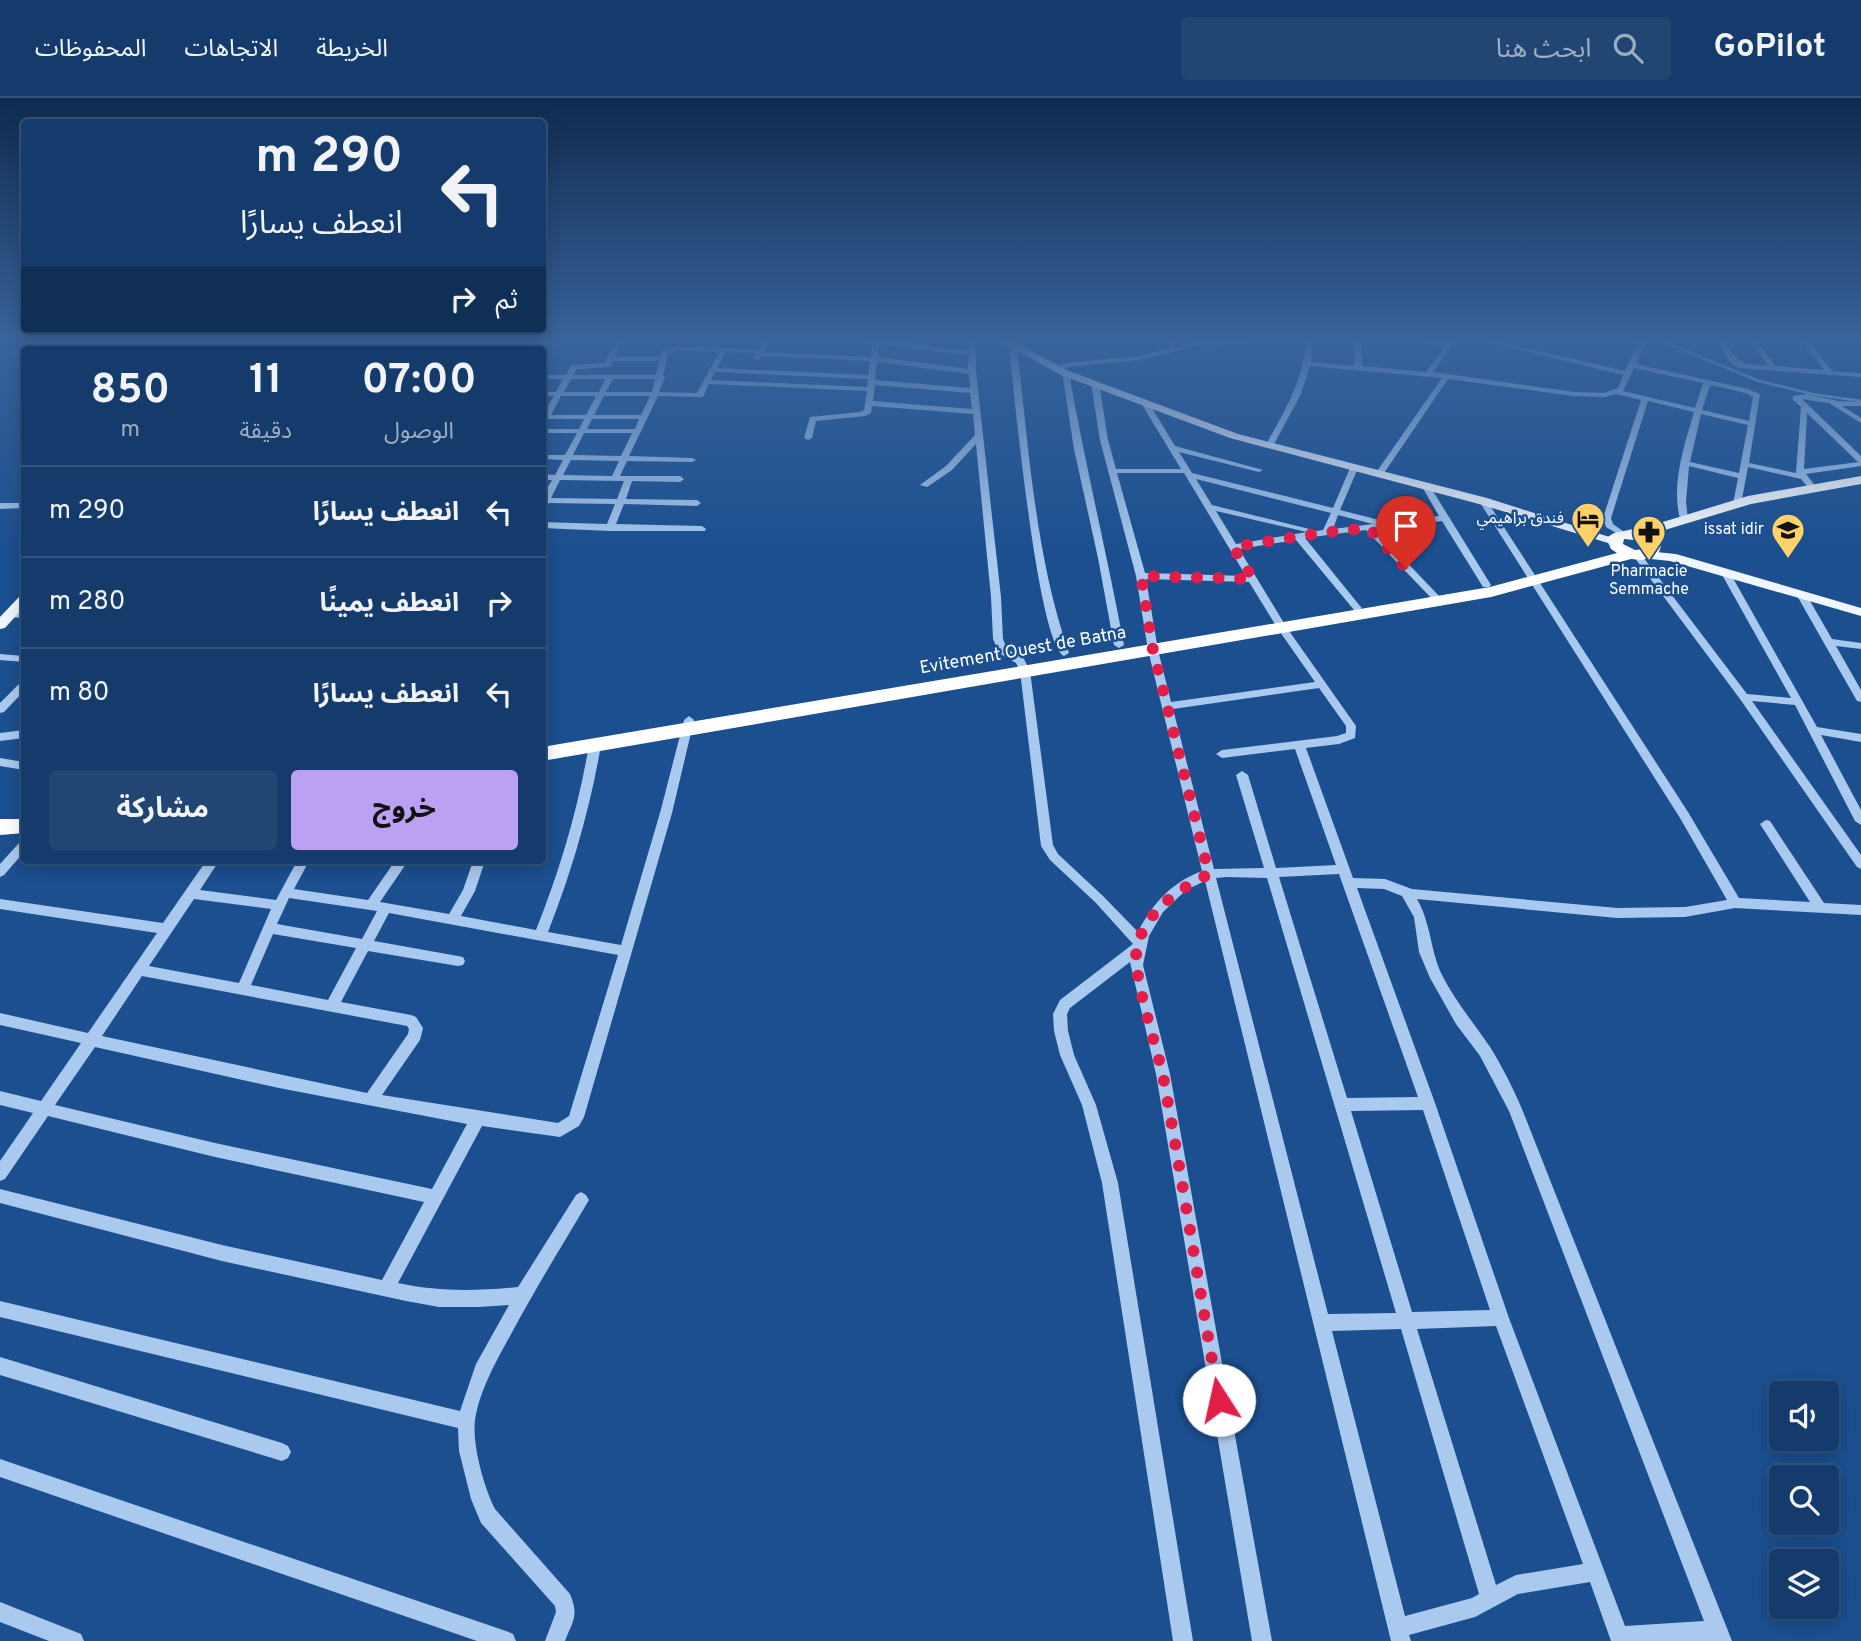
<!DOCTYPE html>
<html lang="ar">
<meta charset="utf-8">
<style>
:root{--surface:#143b6b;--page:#214673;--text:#f1f3f6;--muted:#9dadc1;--line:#33557e;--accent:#bca0f2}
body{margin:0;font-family:Overpass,"Noto Sans Arabic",sans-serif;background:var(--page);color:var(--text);direction:rtl;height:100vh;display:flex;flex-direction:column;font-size:26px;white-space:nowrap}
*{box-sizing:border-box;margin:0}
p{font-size:23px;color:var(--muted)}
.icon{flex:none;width:38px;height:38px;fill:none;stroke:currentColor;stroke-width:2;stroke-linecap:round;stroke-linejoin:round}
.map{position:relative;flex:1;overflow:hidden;direction:ltr}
.side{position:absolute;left:21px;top:248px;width:525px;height:518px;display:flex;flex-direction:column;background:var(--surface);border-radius:7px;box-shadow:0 4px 18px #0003,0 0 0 2px var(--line);direction:rtl}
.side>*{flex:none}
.hud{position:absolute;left:21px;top:21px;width:525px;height:214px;border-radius:7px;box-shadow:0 4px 18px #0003,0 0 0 2px var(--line);direction:rtl;background:#143b6b;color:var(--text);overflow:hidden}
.controls{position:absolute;left:1769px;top:1283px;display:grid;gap:14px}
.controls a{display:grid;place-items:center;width:70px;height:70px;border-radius:7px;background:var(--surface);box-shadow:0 4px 18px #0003,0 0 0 2px var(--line);font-size:35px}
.pin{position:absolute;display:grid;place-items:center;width:60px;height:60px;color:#fff;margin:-72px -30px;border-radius:50% 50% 50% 0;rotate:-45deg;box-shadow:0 0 7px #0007}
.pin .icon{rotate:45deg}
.me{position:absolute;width:77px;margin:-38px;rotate:350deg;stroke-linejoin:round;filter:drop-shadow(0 0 5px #0008)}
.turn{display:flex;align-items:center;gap:24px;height:147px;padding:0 28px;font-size:32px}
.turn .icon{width:91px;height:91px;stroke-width:2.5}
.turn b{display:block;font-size:49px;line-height:60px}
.then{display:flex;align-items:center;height:66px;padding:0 28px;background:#0003;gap:14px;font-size:26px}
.eta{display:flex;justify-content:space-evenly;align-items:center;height:119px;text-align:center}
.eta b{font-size:42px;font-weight:700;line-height:49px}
.button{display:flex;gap:14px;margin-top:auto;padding:14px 28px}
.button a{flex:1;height:80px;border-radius:7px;background:var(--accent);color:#111;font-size:28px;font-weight:700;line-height:80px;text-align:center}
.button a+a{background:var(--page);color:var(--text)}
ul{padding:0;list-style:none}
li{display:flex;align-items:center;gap:21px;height:91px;padding:0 28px;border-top:2px solid var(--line)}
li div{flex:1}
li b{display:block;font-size:26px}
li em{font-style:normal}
header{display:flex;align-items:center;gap:42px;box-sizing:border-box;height:98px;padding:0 35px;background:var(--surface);border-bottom:2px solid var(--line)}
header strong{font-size:33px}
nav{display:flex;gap:38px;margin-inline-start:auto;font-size:24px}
.search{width:490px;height:63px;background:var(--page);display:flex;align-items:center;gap:18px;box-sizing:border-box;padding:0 24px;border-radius:7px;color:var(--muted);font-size:26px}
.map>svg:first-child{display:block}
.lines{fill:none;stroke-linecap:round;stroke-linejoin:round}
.stream{stroke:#9cc4f0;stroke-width:2.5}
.minor{fill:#a9c9ee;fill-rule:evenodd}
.major{fill:#f0f6ff;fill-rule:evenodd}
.highway{fill:#fff;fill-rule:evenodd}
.route{stroke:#e11d48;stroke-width:12;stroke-dasharray:0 21.6}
.labels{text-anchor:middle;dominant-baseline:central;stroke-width:5;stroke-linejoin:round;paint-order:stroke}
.far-poi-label{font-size:16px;fill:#fff;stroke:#1b4f8f;text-anchor:end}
.street-label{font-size:18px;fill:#fff;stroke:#1b4f8f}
</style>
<header>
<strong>GoPilot</strong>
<div class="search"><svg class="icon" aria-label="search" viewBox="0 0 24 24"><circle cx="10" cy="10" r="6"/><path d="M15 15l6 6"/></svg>ابحث هنا</div>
<nav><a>الخريطة</a><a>الاتجاهات</a><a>المحفوظات</a></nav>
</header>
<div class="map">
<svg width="1861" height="1543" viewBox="0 0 1861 1543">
<rect width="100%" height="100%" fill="#1b4f8f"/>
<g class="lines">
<!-- stream -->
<polyline class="stream" points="1652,239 1759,283 1812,296 1861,303"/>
<!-- minor -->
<g class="minor">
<polygon points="3,239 11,239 0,246 0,241"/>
<polygon points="295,239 406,239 406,240 403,242 298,241"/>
<polygon points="541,239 548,239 542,252 534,252"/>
<path d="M617,239H624L615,259H660L662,253L676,248L759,251L765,239H772L764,254L871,259L872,246L828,239L876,241L969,253L970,239H976V274L1001,499L1003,541L1007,551L1024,561L1030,573L1053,747L1058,756L1104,799L1138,834C1152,806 1172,784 1202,773L1148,552L1136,478L1100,342L1091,285L1095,283L1099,285L1108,342L1116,371H1181L1141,305L1145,303L1149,305L1175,348L1263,372L1259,374L1179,354L1192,375L1333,410L1350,370L1357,368L1358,370L1340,412L1387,424L1439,418L1421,387L1428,385L1491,487L1489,489H1483L1442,423L1375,431L1441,500V504H1435L1366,432L1305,440L1360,508L1362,510L1357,513L1354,512L1296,442L1239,451L1287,530L1356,628L1355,640L1339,646L1306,650L1353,780L1385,781L1412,791L1617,810L1685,809L1727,802L1680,720L1479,403L1483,400L1487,403L1688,714L1739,800L1810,804L1760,726L1766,722L1770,723L1824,805L1861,807V817L1735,810L1685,819L1617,820L1417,801C1431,825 1430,852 1442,877C1455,903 1474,925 1490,949C1502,968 1513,990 1522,1011L1732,1543H1611L1590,1484L1518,1496L1475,1519L1409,1537L1411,1543H1391L1205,783L1186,792L1163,814L1149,838L1143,867L1170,976L1272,1543H1252L1156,976L1130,864L1070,910L1067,916L1068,933L1074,957L1096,1007L1118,1085L1193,1543H1173L1102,1085L1082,1007L1060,957L1054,933L1053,916L1060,902L1133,846L1096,805L1050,762L1041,748L1020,573L1016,565L999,555L993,541L991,499L976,346L952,372L927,389L920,387L946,368L975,337L973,316L872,308L871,315L865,318L816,323L812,340L808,342L804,340L810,319L860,314L864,312L867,293L709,286L703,299H700L658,298L629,358L692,360L696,362L692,364L627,363L620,378H680L684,381L680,384L632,383L626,401L697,402L701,405L697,408L624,406L616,426L702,428L706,431L705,433H610L542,430V424L607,426L615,406L549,405L546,409H542V399L552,382H542V376L555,377L563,362L542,361V357H565L577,335H542V331H579L584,321H548L546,326H542V317L554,298H542V294H556L563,281H542V277H566L571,267L605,265ZM879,247L969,257L968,271L878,259ZM677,252L719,254L697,295L659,294L665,279L663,277L668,256ZM726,254L756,255L753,260L757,262L762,258L870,263L868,277L717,270ZM613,263H659L656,277H573L577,271L608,269H611ZM877,264L969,276L970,290L875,282ZM715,274L868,281L867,289L711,282ZM571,281H605L599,294H564ZM613,281H655L652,294H606ZM875,287L970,295L972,311L873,303ZM561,298H596L586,317H551ZM604,298H650L641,317H594ZM592,321H639L635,331H587ZM584,335H632L621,358L573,357ZM571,362L619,363L612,378L563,377ZM1117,375H1184L1246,478L1145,475ZM1196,381L1331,415L1323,432L1317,433L1212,407ZM560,382L624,383L617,401L551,400ZM1216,413L1307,434L1236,446ZM1338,417L1373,426L1333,431ZM1146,481L1249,484L1278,531L1315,584L1171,604L1158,552ZM1319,590L1346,628V635L1337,638L1222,652L1216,656L1222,660L1295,651L1336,767L1276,770L1248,677L1242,673L1236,677L1264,770L1214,771L1173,611ZM1339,776L1418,999L1347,1000L1279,779ZM1227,779L1267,780L1396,1215L1328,1216L1216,780ZM1357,790L1384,791L1402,798L1414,819L1419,854L1430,880L1456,926L1480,958L1509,1013L1704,1523L1625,1528L1509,1220L1435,1005ZM1423,1012L1490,1212L1412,1214L1351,1013ZM1496,1228L1583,1466L1516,1477L1496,1487L1417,1231ZM1401,1231L1479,1496L1472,1500L1405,1518L1332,1233Z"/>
<path d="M1148,239L1169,241L1177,249C1221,238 1268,239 1313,239L1311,264L1354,268L1355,239H1361L1362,268L1426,274L1445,248L1381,239H1405L1448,244L1452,241L1456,243L1433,274L1574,294L1604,295L1618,290L1623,277L1466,239H1479L1625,273L1637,246L1610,239H1624L1639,242L1640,239H1647L1636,266L1748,291L1760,296L1749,365L1796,375L1801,309L1793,302V298L1806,296L1838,303L1861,304V308H1842L1861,320V325L1829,305L1802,301L1861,358V368L1806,376L1816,389L1812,392L1809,391L1801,381L1748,369L1741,406L1737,409L1733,406L1738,380L1689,368L1686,404L1688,422L1681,424C1670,390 1684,348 1694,314L1648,303L1611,420L1613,426L1627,436L1623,439L1606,429L1603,420L1641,302L1616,296L1605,299L1574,298L1448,281L1382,378L1379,379L1375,376L1442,280L1310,268L1301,296L1273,348L1269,350L1265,348C1285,313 1304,282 1306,241L1198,248L1139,262L1067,269L1054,273L1050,271L1066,265L1139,258L1171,250L1165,244ZM1634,270L1703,285L1695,310L1623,293ZM1710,287L1746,295L1753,299L1749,323L1702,312ZM1807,315L1858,364H1859L1804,371ZM1701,316L1748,327L1739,375L1690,364Z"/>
<path d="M1715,239H1722C1739,265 1736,265 1768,268L1748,239H1755L1775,268L1824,272L1799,239H1806L1832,273L1861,275V279L1739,270L1731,266Z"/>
<polygon points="1829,239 1861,239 1861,243 1832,241"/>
<polygon points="507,247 511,249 510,251 448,252 452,250"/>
<path d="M1013,247L1017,249C1029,351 1035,457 1069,555L1064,558C1037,544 1014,291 1009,249Z"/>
<path d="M1062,273L1069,275C1085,366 1107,456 1124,547L1119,550L1114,547L1098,460L1074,351Z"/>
<polygon points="0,405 24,405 24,410 0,411"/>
<polygon points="1637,454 1640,455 1747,596 1791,600 1721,475 1726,472 1729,473 1817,629 1861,636 1861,644 1821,637 1861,712 1861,727 1855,723 1795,607 1752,603 1861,757 1861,771 1857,769 1740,601 1634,459 1632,457"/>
<polygon points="1801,493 1806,496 1832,541 1861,545 1861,551 1836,548 1861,592 1861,604 1857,603 1796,496"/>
<polygon points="10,514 24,514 24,520 7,519 5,517"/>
<polygon points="0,556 24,558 24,564 0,562"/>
<polygon points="24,584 24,593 4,614 0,615 0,605 20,585"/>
<path d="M689,618L694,622L672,715L584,1019L579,1028L560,1039L482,1028L398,1185C440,1194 476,1193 518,1189L576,1097L581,1094L586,1097L589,1102L586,1107C560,1151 534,1193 510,1238C496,1263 479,1294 475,1322C472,1347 484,1389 495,1411L570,1496C579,1518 573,1522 565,1543H545L556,1514L555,1508L481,1425L471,1401L459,1353L458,1330L0,1219V1203L460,1313L476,1266L509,1207L479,1209H439L406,1203L222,1163L0,1105V1091L222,1147L382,1182L424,1104L215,1059L48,1018L5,1081L0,1083V1063L33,1015L0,1007V993L41,1003L81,945L0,927V915L88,935L157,835L0,811V801L163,825L206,763H219L200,792L276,802L297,763H309L294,791L368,802L395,763H408L380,804L449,816L463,792L473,763H485L475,793L461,818L536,832C560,772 578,711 589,647L595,643L601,647C590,711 572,773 548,834L621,847L660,715L684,622ZM289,800L377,813L362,841L277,826ZM194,801L271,811L239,885L149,868ZM389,815L618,857L569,1018L558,1025L382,997L420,942L423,930L416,919L411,917L341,904L368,853L458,868L463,867L465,863L463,859L458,858L374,843ZM273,836L356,850L328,902L251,887ZM142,878L407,928L409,931L408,936L367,995L102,938ZM95,949L279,990L467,1026L432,1091L215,1045L55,1007Z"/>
<polygon points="24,632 24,640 0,643 0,635"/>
<polygon points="0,660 24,664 24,672 0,668"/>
<polygon points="24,742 24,754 4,777 0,779 0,766 20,744"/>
<polygon points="0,1259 282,1345 288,1348 291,1354 288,1360 282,1363 0,1277"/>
<polygon points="0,1361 506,1533 513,1536 516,1543 477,1543 0,1379"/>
<polygon points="0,1504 81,1536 84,1543 49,1543 0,1524"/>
</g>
<!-- major -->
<g class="major">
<polygon points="280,239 291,239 280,252 269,252"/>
<polygon points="992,239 1005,239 1069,273 1238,336 1487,400 1619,442 1618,445 1608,445 1479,406 1230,340 1061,277"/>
<polygon points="1646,453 1676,456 1861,510 1861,518 1670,463 1641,460 1639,457"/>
<polygon points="24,498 24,509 5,530 0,531 0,519 19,499"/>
</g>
<!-- highway -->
<g class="highway">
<path d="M1861,378V386L1751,406L1648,437L1661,448L1658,457L1642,462L1631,461L1491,499L542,663V649L1490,489L1617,455L1611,451L1606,440L1614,435L1653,427L1748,398ZM1624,441L1634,442L1645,451L1635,452L1623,446Z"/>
<polygon points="0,721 24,721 24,735 0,737"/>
</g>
</g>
<!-- sky -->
<linearGradient id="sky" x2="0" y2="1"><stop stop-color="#0f2b4f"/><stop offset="0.53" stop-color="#39639b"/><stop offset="1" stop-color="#39639b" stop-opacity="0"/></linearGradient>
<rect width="1861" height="455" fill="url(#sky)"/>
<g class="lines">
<!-- route -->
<path class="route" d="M1219,1302C1200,1195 1183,1086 1163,978C1157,949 1131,875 1137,849C1145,814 1179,791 1209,776L1153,552L1141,478L1253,481L1233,449L1320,435L1369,430L1406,470"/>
</g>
<!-- icons -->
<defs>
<symbol id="hotel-pin" viewBox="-11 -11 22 30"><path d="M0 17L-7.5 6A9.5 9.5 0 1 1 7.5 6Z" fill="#ffd166" stroke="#1b4f8f"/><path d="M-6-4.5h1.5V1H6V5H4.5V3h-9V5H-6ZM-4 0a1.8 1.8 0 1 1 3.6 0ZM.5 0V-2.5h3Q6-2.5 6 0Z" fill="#111"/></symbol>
<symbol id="school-pin" viewBox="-11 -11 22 30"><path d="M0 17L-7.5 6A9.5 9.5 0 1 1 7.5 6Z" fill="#ffd166" stroke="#1b4f8f"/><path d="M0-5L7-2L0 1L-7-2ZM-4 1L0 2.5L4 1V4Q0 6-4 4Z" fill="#111"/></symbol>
<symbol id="pharmacy-pin" viewBox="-11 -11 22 30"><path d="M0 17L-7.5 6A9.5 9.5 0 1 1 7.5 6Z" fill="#ffd166" stroke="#1b4f8f"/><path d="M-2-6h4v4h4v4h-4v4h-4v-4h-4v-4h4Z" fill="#111"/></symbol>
</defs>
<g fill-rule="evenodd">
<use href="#hotel-pin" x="1569" y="402" width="38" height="52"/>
<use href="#school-pin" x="1769" y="413" width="38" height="52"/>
<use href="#pharmacy-pin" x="1630" y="415" width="38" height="52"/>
</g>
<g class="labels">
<!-- far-poi labels -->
<g class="far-poi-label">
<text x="1564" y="421">فندق براهيمي</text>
<text x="1764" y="432">issat idir</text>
<text x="1649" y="474" text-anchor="middle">Pharmacie<tspan x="1649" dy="18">Semmache</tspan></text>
</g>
<!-- street labels -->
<g class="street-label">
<text transform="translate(1023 553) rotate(-10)">Evitement Ouest de Batna</text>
</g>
</g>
</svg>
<div class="controls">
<a><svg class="icon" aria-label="sound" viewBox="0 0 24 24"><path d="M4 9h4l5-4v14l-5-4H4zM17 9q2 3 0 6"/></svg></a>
<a><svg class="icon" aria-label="search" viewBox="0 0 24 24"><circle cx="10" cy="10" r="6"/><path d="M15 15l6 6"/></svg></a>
<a><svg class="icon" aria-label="layers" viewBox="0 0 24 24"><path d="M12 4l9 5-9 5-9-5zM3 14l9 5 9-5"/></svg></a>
</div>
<div class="pin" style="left:1406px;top:470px;background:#d93025"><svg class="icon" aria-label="arrive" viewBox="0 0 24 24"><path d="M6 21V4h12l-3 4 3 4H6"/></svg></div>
<svg class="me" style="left:1219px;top:1302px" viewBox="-20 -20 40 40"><circle r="19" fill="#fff"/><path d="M0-13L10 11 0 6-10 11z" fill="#e11d48"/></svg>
<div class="hud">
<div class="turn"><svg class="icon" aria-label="left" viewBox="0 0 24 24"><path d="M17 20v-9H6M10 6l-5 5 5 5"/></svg><div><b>290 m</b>انعطف يسارًا</div></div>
<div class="then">ثم<svg class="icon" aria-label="right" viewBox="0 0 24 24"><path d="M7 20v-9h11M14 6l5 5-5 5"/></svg></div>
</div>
<section class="side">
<div class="eta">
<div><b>07:00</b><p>الوصول</p></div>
<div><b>11</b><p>دقيقة</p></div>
<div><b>850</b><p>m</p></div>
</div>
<ul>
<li><svg class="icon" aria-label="left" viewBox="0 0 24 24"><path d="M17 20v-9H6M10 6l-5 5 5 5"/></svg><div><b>انعطف يسارًا</b></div><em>290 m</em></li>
<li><svg class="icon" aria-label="right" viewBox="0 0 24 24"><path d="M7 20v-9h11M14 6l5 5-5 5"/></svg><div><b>انعطف يمينًا</b></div><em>280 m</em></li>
<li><svg class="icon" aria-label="left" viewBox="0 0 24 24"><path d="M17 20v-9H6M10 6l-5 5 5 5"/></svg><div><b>انعطف يسارًا</b></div><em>80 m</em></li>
</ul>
<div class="button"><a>خروج</a><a>مشاركة</a></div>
</section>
</div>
